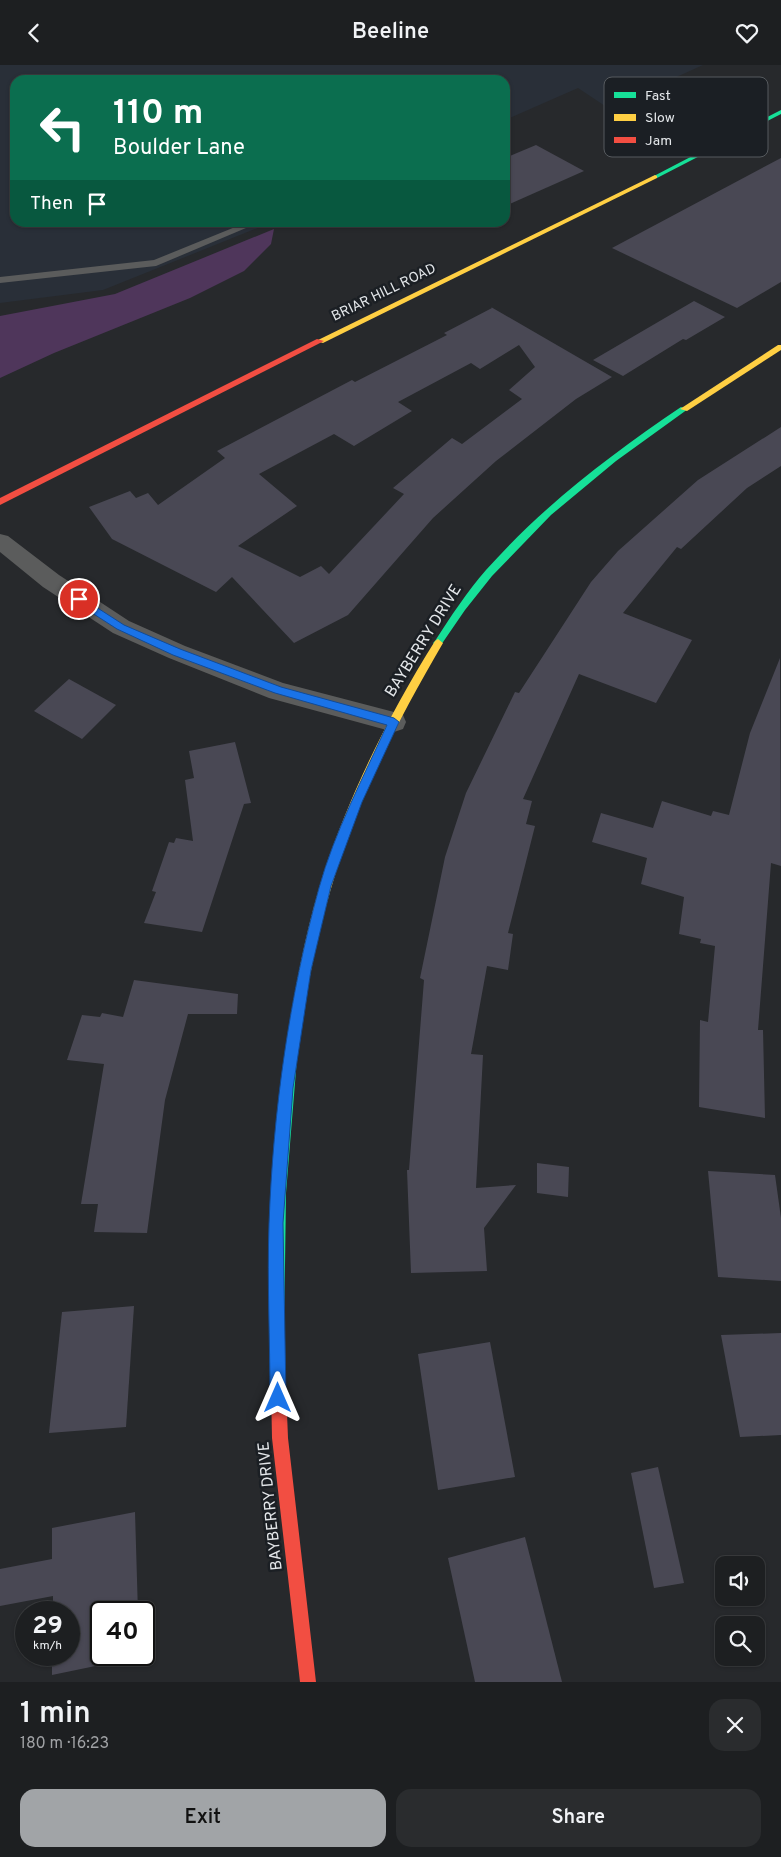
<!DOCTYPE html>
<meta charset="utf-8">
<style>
:root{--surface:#1d1f21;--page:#2a2c2e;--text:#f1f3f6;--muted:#a0a2a5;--line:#3b3d3f;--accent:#a1a4a7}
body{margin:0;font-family:Overpass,sans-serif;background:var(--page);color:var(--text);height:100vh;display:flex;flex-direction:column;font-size:19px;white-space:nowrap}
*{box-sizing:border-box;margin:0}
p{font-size:16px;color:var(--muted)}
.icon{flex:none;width:28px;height:28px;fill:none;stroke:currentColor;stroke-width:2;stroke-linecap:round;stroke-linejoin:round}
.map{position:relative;height:1617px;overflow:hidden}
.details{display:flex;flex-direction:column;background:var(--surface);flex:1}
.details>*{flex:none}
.banner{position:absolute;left:10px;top:10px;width:500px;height:152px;border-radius:15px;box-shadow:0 1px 4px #0004,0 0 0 1px var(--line);background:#0b6e4f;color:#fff;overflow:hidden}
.controls{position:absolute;left:715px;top:1491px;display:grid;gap:10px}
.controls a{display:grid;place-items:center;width:50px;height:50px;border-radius:10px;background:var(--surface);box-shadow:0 1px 4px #0004,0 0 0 1px var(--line);font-size:25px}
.speed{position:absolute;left:15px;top:1536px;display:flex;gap:10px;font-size:25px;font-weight:700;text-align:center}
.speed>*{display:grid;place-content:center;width:65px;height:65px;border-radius:50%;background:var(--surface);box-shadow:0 1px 4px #0004,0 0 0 1px var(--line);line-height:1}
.speed small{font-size:12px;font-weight:400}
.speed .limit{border:2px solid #111;border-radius:8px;background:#fff;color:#111}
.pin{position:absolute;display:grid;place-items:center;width:42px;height:42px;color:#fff;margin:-21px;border:2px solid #fff;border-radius:50%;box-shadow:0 1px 5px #0007}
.me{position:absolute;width:55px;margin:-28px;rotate:0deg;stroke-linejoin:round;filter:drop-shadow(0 0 4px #0008)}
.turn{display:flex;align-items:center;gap:18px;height:105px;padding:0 20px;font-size:22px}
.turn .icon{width:65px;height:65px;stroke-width:2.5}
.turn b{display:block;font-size:35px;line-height:42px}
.then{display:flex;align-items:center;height:48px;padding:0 20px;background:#0003;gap:10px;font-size:19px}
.round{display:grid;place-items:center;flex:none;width:52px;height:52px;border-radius:15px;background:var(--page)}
.headline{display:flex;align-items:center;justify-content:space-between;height:85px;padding:0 20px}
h1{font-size:30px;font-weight:600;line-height:38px}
.primary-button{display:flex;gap:10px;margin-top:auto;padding:10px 20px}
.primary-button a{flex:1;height:58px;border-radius:15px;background:var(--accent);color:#111;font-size:20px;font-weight:600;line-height:58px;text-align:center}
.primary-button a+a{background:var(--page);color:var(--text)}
header{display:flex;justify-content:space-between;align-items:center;height:65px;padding:0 20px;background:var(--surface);font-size:22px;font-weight:600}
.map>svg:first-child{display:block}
.built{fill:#292f38}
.green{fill:#4f365b}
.building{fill:#494854;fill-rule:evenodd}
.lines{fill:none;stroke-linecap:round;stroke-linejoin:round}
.lane{fill:#5b5c5c;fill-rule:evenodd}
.street{fill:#5b5c5c;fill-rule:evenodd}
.fast{fill:#16e098;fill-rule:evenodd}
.slow{fill:#ffcf43;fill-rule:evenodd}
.jam{fill:#f24e42;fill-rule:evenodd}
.route{fill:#1a73e8;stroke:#114b97}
.labels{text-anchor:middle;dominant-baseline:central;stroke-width:5;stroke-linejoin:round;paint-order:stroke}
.far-street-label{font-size:14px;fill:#e3e6e9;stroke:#1b1f24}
.street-label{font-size:16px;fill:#e3e6e9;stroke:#1b1f24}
.key{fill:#1b1f24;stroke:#575b5f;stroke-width:1}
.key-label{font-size:14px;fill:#e3e6e9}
</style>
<header><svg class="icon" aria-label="back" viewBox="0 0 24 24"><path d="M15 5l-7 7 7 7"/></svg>Beeline<svg class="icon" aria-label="heart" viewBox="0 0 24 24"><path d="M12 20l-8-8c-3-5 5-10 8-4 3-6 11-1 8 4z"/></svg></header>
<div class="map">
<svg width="781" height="1617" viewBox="0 0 781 1617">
<rect width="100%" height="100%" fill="#27292c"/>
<!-- built -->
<polygon class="built" points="0,0 703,0 608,43 578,23 505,55 505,15 15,15 15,158 270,158 103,225 0,238"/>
<!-- green -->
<polygon class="green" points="274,164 271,179 244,206 190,233 54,288 0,313 0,251 115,229"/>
<!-- building -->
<g class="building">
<polygon points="536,80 584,106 505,141 505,93"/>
<polygon points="781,93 781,217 737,243 612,183"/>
<polygon points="694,236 725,252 686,275 683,274 623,311 593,295"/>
<path d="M491,242L612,312L576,334L496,396L433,453L348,550L294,578L232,512L216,527L112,474L89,442L130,426L136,433L148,428L158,440L225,393L217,386L352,315L355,317L447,270L444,268L492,243ZM519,280L535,302L509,325L522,334L462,379L452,373L393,423L404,429L329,509L321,501L300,512L238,481L297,441L259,409L334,369L354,381L412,346L398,337L471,298L480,304Z"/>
<polygon points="781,362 781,401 747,423 681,484 677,482 623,548 692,575 656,638 579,609 523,734 532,736 526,759 535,761 508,868 513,869 508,905 487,901 471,989 483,990 476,1123 516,1120 484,1163 487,1206 411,1208 407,1105 409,1105 424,915 420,913 445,792 466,728 515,627 519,628 591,517 618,486 698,415"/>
<polygon points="780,593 781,801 771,798 758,965 763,965 765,1053 699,1042 700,955 708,957 715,881 700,878 701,874 679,869 684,832 641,819 647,793 592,777 601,748 653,763 662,736 711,751 713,746 729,750 750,668"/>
<polygon points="69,614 116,640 82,674 34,646"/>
<polygon points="235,677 251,738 244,739 202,867 144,858 156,827 152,826 169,777 174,778 176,773 193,776 185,715 194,713 189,686"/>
<polygon points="134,915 238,929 237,949 188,949 165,1035 147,1168 94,1167 98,1139 81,1139 104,999 67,995 82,950 100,952 102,948 123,952"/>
<polygon points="537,1098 569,1102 568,1132 537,1128"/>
<polygon points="708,1106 775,1110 781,1153 781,1216 718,1212"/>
<polygon points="134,1241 126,1362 49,1368 62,1247"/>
<polygon points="781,1268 781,1370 740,1372 721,1270"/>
<polygon points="490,1277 515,1412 438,1425 418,1289"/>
<polygon points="658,1402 684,1518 654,1523 631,1408"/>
<polygon points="135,1447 138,1548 101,1548 101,1590 139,1590 139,1592 52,1610 52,1590 69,1590 69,1548 53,1548 53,1531 0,1541 0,1504 52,1494 52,1463"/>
<polygon points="525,1472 562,1617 475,1617 448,1493"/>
</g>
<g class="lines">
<!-- lane -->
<polygon class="lane" points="245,158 258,158 156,201 0,218 0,212 154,195"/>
<!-- street -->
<polygon class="street" points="0,469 8,471 59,510 129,556 185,581 283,618 394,647 403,650 406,657 403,664 394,667 269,633 169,593 113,568 43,522 0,487"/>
<!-- fast -->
<g class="fast">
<polygon points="781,45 781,49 657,113 652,112"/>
<path d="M681,342L688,344L616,396L551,450L492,511L465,545L441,580H435L433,578L435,576C451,551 467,527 486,505C543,441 610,390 681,342Z"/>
<polygon points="292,975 296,977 298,981 286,1128 284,1274 282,1279 277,1281 272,1279 270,1274 273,1128 286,981 288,977"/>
</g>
<!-- slow -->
<g class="slow">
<polygon points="655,110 657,111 657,113 323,278 316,276"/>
<polygon points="778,280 781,280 781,285 687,346 680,344"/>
<path d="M438,574L443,578C400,652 361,726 336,807C318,864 307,922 298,981L296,985L292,987L288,985L286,981C295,923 306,864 324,807C351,726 390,648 435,576Z"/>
</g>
<!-- jam -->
<g class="jam">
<polygon points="317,274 324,276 0,440 0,433"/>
<polygon points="277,1267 282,1269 284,1274 288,1373 316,1617 300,1617 272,1373 270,1274 272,1269"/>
</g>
</g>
<!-- route -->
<path class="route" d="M79,531L124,560L180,584L281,622L394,653L399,657L362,737L331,821L311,905L293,1023L283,1158L286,1333L283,1338L278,1340L273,1338L270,1333C270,1275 267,1217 269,1159C273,1047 289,932 319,823C334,768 364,711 387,660L275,628L173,590L117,564L75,537V532Z"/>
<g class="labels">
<!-- far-street labels -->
<g class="far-street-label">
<text transform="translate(384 228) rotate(-26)">BRIAR HILL ROAD</text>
</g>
<!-- street labels -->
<g class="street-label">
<text transform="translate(424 576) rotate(-58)">BAYBERRY DRIVE</text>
<text transform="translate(271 1441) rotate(-96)">BAYBERRY DRIVE</text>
</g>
</g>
<!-- legend -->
<rect x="604" y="12" width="164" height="80" rx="8" class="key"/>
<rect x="614" y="27" width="22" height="6" fill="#16e098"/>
<rect x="614" y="49" width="22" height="7" fill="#ffcf43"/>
<rect x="614" y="72" width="22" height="6" fill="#f24e42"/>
<g class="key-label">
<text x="645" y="35">Fast</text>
<text x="645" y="57">Slow</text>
<text x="645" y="80">Jam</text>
</g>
</svg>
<div class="controls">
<a><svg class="icon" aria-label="sound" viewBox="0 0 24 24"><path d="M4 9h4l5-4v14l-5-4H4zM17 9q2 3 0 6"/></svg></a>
<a><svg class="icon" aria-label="search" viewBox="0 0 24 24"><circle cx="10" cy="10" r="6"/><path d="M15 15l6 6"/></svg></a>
</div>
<div class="speed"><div>29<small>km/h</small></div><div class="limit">40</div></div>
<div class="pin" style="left:79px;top:534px;background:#d93025"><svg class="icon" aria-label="arrive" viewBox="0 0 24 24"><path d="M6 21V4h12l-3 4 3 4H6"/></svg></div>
<svg class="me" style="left:278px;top:1333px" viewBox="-20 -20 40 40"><path d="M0-17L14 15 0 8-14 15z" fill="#1a73e8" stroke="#fff" stroke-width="4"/></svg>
<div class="banner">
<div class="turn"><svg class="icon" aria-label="left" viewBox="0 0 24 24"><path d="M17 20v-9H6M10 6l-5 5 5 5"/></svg><div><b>110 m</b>Boulder Lane</div></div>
<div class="then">Then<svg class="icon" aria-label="arrive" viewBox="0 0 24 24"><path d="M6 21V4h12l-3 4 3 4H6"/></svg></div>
</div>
</div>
<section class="details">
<div class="headline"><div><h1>1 min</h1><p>180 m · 16:23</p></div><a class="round"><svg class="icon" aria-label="close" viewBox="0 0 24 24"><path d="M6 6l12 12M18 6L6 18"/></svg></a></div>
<div class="primary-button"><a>Exit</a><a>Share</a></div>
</section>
